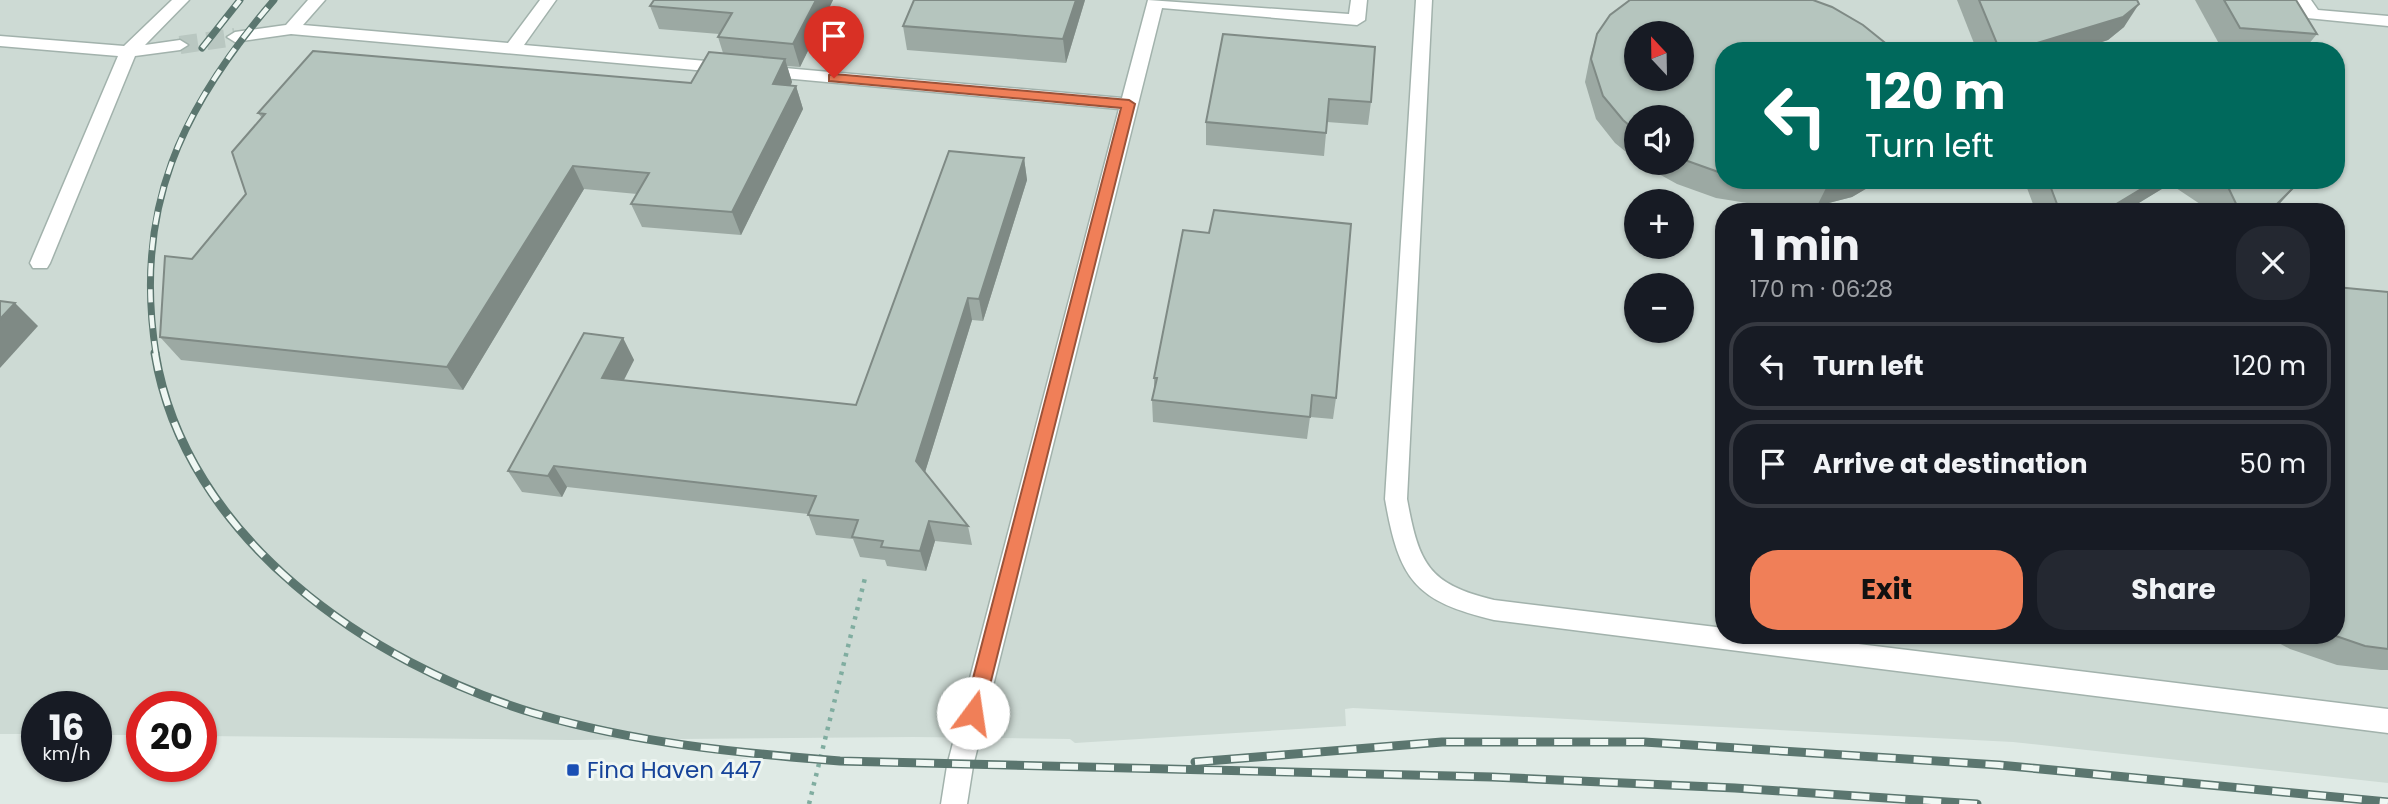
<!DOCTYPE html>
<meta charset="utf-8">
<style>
:root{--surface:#171b24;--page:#242831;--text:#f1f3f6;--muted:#9ea1a6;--line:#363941;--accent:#f07f58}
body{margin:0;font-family:Poppins,sans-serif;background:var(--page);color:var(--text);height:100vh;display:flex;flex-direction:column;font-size:26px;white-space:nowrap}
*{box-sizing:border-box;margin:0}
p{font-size:23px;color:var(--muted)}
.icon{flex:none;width:38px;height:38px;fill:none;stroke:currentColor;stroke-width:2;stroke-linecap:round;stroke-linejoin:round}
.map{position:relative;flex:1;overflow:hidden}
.drawer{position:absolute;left:1715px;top:203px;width:630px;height:441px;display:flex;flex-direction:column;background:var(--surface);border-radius:28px;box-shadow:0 2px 5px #0004}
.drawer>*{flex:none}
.top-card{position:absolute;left:1715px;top:42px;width:630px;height:147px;border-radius:28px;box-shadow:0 2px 5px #0004;background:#00695c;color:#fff;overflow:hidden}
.needle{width:46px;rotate:338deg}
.fabs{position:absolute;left:1624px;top:21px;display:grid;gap:14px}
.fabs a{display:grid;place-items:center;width:70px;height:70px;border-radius:50%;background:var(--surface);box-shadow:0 2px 5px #0004;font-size:35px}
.speed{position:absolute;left:21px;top:691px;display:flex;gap:14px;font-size:35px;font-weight:700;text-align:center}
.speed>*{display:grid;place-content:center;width:91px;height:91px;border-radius:50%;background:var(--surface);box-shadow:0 2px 5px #0004;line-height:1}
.speed small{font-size:18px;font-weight:400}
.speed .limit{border:10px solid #d22;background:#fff;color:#111}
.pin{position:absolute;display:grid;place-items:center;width:60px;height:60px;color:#fff;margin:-72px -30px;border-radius:50% 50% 50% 0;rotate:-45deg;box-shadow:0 0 7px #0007}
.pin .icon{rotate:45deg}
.me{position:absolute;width:77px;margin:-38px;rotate:14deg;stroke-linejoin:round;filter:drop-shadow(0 0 5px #0008)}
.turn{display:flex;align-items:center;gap:24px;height:147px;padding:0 35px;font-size:32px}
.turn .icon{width:91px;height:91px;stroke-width:2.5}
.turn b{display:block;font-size:49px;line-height:60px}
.round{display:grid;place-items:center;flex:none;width:74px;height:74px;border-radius:28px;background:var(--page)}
.overview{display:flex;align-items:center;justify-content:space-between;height:119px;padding:0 35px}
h1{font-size:42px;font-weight:700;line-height:52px}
.primary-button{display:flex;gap:14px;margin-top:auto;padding:14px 35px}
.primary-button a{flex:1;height:80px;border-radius:28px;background:var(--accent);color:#111;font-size:28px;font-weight:700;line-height:80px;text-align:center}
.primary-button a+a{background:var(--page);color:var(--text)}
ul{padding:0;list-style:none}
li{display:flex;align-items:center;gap:21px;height:88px;margin:0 14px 10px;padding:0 21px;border:4px solid var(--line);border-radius:28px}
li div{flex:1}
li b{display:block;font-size:26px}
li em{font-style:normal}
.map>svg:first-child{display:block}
.built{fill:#cddad4;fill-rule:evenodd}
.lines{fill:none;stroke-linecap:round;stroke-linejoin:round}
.minor-tunnel{stroke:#b9c7c1;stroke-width:18;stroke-dasharray:18 9;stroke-linecap:butt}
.minor-casing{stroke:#a2b2ac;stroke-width:3}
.path{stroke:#80ada0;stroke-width:4.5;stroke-dasharray:3.5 6;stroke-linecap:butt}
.minor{fill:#fff;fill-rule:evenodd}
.rail-far1-casing{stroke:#5b766f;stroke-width:7}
.rail-casing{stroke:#5b766f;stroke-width:9}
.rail-far1{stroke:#eff7f3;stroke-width:4.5;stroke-dasharray:13;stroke-linecap:butt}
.rail{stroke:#eff7f3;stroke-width:6;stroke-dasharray:18;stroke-linecap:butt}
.wall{fill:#9ca9a3}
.shaded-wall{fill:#7f8a85}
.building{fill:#b5c5be;stroke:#7f8a85;stroke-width:2;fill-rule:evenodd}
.route{fill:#f07f58;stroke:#9c5339;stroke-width:2}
.transit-dot{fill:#1a4fb4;stroke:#eff7f3;stroke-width:2.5}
.labels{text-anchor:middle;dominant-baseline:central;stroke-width:6;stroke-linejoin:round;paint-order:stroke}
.near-transit-label{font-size:23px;fill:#164399;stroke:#eff7f3;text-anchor:start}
</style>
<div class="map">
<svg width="2388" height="804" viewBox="0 0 2388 804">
<rect width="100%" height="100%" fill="#dfeae5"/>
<!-- built -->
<path class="built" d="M0,0H2388V783L2013,742L1353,708L1345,709L1346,726L1075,743L1070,739L913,737L570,740L201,736V707H142V735H96V707H37V734H0ZM1636,33H1682V79H1636ZM1724,51H2336V180H1724ZM1636,117H1682V163H1636ZM1636,201H1682V247H1636ZM1724,212H2336V635H1724ZM1636,285H1682V331H1636Z"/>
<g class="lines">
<!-- minor-tunnel -->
<polyline class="minor-tunnel" points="180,45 235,37"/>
<defs>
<g id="minor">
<polygon points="172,0 189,0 145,45 180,40 188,45 180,50 135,56 50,263 47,268 33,268 30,263 118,56 0,46 0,36 124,46"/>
<polygon points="308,0 325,0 303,25 508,43 540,0 556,0 524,45 729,63 737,68 729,73 291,34 235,42 227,37 235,32 286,25"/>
<polygon points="1148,0 1349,14 1351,0 1367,0 1365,20 1357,25 1162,8 973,766 967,804 941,804 947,766 1119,109 761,76 753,71 761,66 1122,98"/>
<path d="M1416,0H1432L1407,499C1419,564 1428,584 1494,600L1724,628V635H1785L2388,709V733L1494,620C1415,601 1399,580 1385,499Z"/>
<polygon points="2295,0 2311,0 2318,10 2388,16 2388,26 2307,18"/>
</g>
</defs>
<!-- minor casing -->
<use href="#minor" class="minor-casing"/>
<!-- path -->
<polyline class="path" points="809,804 865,578"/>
<!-- minor -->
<use href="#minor" class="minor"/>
<defs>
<g id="rail-far1">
<polyline points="202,48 240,0"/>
<path d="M156,354C133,209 181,108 274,0"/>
</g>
<g id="rail">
<path d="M155,353C185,538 369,664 537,714C636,743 738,753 840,761L1492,777L1735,788L1977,804"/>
<polyline points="1195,762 1442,742 1644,742 1999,765 2388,802"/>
</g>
</defs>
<!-- rail-far1 casing -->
<use href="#rail-far1" class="rail-far1-casing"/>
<!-- rail casing -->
<use href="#rail" class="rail-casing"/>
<!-- rail-far1 -->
<use href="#rail-far1" class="rail-far1"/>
<!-- rail -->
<use href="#rail" class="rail"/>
</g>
<!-- wall -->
<g class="wall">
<polygon points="833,0 800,67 787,66 792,82 791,85 796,86 803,109 741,235 642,227 631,204 637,194 584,189 463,390 181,360 160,337 192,259 246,194 262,118 258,113 691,83 723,53 718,37 719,34 659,29 650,6"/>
<polygon points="1085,0 1066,63 907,50 903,26"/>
<polygon points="1957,0 2137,0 2124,27 2108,40 2074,51 1977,51"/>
<polygon points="2195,0 2296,0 2317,34 2303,51 2223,51"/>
<polygon points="1223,34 1371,102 1368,125 1327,122 1324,156 1206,145 1206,122"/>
<polygon points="1597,34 1724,51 1724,180 1881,180 1852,197 1817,206 1778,208 1716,198 1677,184 1639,163 1682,163 1682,117 1636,117 1636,160 1615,143 1596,119 1585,82 1590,57"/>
<polygon points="1024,158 1027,180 983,321 972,320 925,472 968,526 972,545 935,541 926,571 887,566 885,560 860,557 853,539 816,535 808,514 567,487 562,497 522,492 508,471 623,338 634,360 624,380 856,405"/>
<polygon points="2024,180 2301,180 2272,212 2210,212 2209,210 2170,184 2124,212 2036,212"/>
<polygon points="2388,292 2388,670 2381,670 2337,665 2290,649 2264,635 2336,635"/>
<polygon points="1154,378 1336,398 1333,419 1310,417 1307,439 1153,422 1152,400 1154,391"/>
</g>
<!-- shaded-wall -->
<g class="shaded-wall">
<polygon points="816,0 833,0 800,67 793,44"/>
<polygon points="1076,0 1085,0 1066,63 1063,39"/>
<polygon points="2139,4 2124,27 2108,40 2074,51 2011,51"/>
<polygon points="785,59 792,82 780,107 773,84"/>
<polygon points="796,86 803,109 741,235 732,212"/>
<polygon points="1024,158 1027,180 983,321 979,299"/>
<polygon points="573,166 584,189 463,390 447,367"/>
<polygon points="1838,180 1881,180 1852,197 1817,206 1829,182"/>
<polygon points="2156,180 2173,180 2170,184 2124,212 2103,212"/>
<polygon points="2301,180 2272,212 2269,212"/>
<polygon points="968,298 972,320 922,482 916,461"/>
<polygon points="15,303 38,326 0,368 0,319"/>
<polygon points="623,338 634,360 614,399 602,378"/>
<polygon points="554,466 567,487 562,497 548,476"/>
<polygon points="929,521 935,541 926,571 920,551"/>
</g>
<!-- building -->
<g class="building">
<polygon points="654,0 816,0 793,44 718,37 732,13 650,6"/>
<polygon points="914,0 1076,0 1063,39 903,26"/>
<path d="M1630,0H1813L1832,7L1863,25L1889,46L1893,51H1724V174L1682,159V117H1636V131L1623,120L1603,96L1591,59L1597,34L1610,15ZM1636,33H1682V79H1636Z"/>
<polygon points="1979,0 2137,0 2139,4 2123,17 2011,51 2000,51"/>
<polygon points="2224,0 2296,0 2317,34 2240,28"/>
<polygon points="1223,34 1375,47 1371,102 1329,99 1326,133 1206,122"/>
<polygon points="313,51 691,83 709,52 785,59 773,84 796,86 732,212 631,204 649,173 573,166 447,367 160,337 165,256 192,259 246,194 232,152 265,114 258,113"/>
<polygon points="949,151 1024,158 979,299 968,298 916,461 968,526 929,521 920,551 881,547 883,541 852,537 858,520 808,515 816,496 554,466 548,476 508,471 584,333 623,338 602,378 856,405"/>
<polygon points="1760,180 1838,180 1829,182 1789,185"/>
<polygon points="2048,180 2156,180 2103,212 2060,212"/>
<polygon points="2218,180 2301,180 2269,212 2240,212 2228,187"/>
<polygon points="1214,210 1351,224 1336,398 1312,395 1310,417 1152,400 1157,378 1154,378 1183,230 1209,233"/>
<polygon points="2336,287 2388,292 2388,649 2365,646 2333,635 2336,635"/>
<polygon points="0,301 15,303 0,319"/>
</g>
<!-- route -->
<polygon class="route" points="834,74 1129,100 1135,104 983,713 980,719 973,722 967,719 964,713 1121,108 829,81 829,75"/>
<!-- markers -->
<rect class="transit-dot" x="566" y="763" width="14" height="14" rx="3.5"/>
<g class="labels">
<!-- near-transit labels -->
<g class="near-transit-label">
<text x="587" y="770">Fina Haven 447</text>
</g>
</g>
</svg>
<div class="fabs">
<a><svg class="needle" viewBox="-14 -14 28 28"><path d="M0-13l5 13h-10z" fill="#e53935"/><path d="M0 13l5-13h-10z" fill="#9ea1a6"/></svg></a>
<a><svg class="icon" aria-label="sound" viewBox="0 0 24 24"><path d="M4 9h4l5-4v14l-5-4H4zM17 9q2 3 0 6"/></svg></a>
<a>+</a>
<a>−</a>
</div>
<div class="speed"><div>16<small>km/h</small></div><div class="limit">20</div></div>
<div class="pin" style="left:834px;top:78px;background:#d93025"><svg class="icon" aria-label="arrive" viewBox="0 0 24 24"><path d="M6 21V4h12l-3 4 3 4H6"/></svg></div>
<svg class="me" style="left:973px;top:713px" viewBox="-20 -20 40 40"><circle r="19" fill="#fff"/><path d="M0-13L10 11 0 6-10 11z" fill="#f07f58"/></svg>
<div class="top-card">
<div class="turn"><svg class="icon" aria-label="left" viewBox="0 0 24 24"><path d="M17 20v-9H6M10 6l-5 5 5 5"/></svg><div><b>120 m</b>Turn left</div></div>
</div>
<section class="drawer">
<div class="overview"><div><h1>1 min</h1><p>170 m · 06:28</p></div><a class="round"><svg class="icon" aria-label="close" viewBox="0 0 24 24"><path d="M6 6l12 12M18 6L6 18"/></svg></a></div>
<ul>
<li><svg class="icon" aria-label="left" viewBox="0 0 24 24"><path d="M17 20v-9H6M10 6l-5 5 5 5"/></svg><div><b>Turn left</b></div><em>120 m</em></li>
<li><svg class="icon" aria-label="arrive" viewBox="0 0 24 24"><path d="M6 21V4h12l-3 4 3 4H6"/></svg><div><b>Arrive at destination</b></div><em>50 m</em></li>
</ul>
<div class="primary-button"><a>Exit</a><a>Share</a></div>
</section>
</div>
